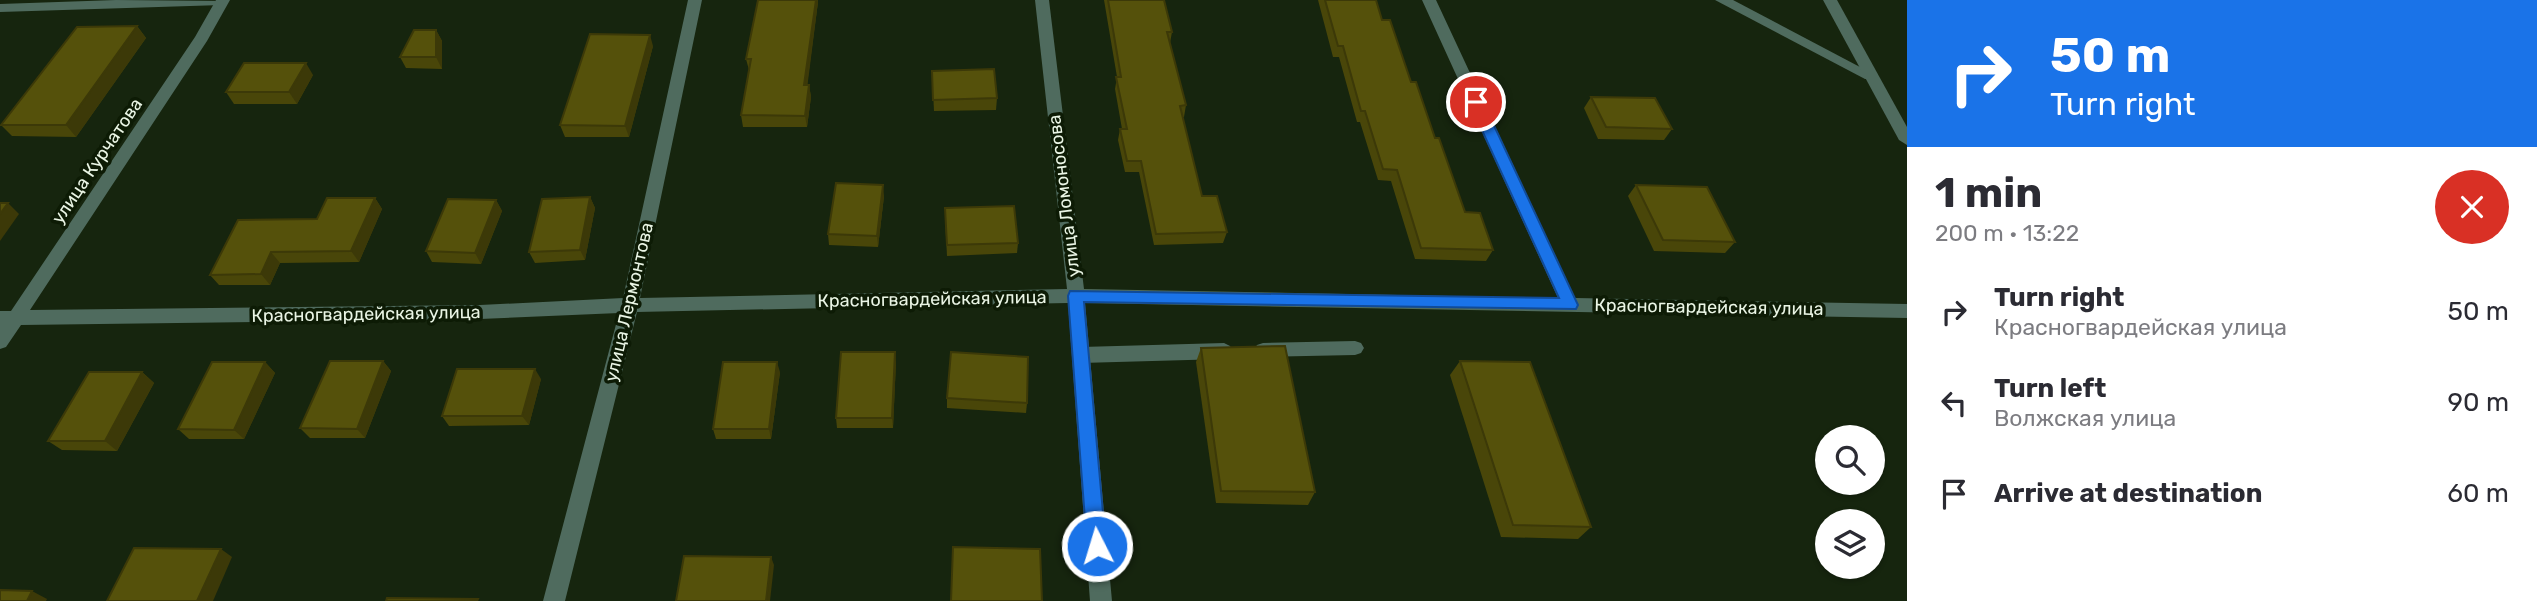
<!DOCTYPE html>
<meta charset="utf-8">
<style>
:root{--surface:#fff;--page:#f2f2f3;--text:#2b2b33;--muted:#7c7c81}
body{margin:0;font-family:Rubik,sans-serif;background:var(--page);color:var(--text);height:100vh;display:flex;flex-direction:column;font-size:26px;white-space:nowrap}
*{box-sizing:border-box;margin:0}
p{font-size:23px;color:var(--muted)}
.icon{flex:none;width:38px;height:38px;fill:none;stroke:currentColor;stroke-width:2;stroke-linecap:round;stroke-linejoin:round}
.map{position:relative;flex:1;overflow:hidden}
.side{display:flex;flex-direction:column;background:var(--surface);width:630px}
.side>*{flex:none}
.top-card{background:#1a73e8;color:#fff;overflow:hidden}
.buttons{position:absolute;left:1815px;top:425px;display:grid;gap:14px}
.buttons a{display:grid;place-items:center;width:70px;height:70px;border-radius:50%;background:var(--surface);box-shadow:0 2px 5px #0004;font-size:35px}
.pin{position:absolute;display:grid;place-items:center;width:60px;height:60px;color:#fff;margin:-30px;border:4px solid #fff;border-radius:50%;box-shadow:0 2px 7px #0007}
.me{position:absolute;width:77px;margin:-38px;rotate:355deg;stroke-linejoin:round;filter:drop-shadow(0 0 5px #0008)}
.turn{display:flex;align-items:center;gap:24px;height:147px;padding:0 28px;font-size:32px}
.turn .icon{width:91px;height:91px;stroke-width:2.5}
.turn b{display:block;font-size:49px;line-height:60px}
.round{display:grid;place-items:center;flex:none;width:74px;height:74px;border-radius:37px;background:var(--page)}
.head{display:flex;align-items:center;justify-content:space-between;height:119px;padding:0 28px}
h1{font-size:42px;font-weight:700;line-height:52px}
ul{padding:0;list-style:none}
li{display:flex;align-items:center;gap:21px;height:91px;padding:0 28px}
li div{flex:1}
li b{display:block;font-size:26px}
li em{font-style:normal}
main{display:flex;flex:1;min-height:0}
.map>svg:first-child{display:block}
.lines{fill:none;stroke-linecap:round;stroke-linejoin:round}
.lane{fill:#4f6b5e;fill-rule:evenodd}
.street{fill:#4f6b5e;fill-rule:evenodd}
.wall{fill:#494609}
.shaded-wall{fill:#3c3908}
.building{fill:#55510b;stroke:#3c3908;stroke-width:2}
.route{fill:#1a73e8;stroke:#114b97;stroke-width:2}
.labels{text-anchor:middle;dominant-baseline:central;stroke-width:7;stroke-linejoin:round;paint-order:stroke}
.street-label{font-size:18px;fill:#eaf5e5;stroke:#0d1b05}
</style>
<main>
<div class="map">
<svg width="1907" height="601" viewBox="0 0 1907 601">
<rect width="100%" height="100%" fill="#16250e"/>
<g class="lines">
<!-- lane -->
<g class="lane">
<polygon points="116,0 229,1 222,5 0,12 0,4"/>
<polygon points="1715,0 1733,0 1877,76 1875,79 1865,79"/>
<polygon points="1355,341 1361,343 1364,348 1361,353 1355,355 1263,357 1257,355 1254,350 1257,345 1263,343"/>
<polygon points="1224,343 1230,346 1233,351 1230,356 1224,359 1081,363 1075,360 1072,355 1075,350 1081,347"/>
</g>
<!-- street -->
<g class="street">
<polygon points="216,0 230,0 207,41 30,310 480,305 623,298 688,0 702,0 640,298 1067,289 1035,0 1049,0 1084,289 1558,298 1422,0 1436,0 1575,298 1907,304 1907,318 1085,303 1112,601 1090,601 1068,303 637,312 565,601 543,601 619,313 480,319 21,325 6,347 0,349 0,311 11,311 195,37"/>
<polygon points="1823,0 1837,0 1907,127 1907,145 1899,140"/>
</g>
</g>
<!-- wall -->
<g class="wall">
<polygon points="1104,0 1164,0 1172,32 1170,43 1186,105 1184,117 1182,117 1202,196 1227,232 1223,243 1154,245 1139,172 1125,172 1118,140 1120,129 1122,129 1115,89 1117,77"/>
<polygon points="1318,0 1376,0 1382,20 1411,82 1435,138 1465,212 1493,250 1486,261 1415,259 1391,181 1378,180 1360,122 1357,122 1339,57 1333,57"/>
<polygon points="818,2 807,85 809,85 811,97 807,127 743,127 741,115 749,70 746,59"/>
<polygon points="137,26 146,38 76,137 12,136 1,125"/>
<polygon points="436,30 442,41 442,69 406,68 400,57"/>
<polygon points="653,46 629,137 565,137 560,125"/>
<polygon points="932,71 997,98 996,110 934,111"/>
<polygon points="313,75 297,104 234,104 226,92"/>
<polygon points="1591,97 1672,129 1664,140 1598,139 1584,108"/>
<polygon points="1636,185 1735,242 1725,253 1654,251 1628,196"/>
<polygon points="884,196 878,247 829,245 828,234"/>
<polygon points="590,197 595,208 585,260 535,263 529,252"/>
<polygon points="375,198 382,209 359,262 280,263 270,285 219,285 210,275 317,219"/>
<polygon points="496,200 502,211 481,264 432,262 426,251"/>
<polygon points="945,219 1018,243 1017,253 947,256"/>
<polygon points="1201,348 1315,492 1308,505 1216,503 1196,362"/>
<polygon points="383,361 391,371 365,438 310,438 300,428"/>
<polygon points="1460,361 1591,527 1578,539 1501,537 1450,375"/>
<polygon points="265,362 275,373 244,439 189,439 178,429"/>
<polygon points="896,362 893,428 837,428 836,418"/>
<polygon points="142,372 154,383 117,451 62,450 48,441"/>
<polygon points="780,372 771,439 716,439 713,429"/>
<polygon points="541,379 529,425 449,426 442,416"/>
<polygon points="947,398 1027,403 1026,413 947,408"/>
</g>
<!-- shaded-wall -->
<g class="shaded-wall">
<polygon points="816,0 818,0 818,2 806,97 804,85"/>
<polygon points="137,26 146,38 76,137 66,125"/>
<polygon points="436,30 442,41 442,69 436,57"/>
<polygon points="650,35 653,46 629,137 625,126"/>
<polygon points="306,63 313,75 297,104 289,92"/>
<polygon points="809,85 811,97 807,127 805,116"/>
<polygon points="883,185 884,196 878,247 877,236"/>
<polygon points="590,197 595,208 585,260 580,250"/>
<polygon points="375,198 382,209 359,262 351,251"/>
<polygon points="496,200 502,211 481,264 475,253"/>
<polygon points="8,203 19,214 0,241 0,214"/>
<polygon points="271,252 280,263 270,285 261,274"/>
<polygon points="895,352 896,362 893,428 892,418"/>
<polygon points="383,361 391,371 365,438 357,429"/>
<polygon points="265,362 275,373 244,439 234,430"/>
<polygon points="777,362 780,372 771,439 769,429"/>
<polygon points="535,369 541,379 529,425 522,416"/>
<polygon points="142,372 154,383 117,451 105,441"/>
<polygon points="221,549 232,557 213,601 197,601"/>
<polygon points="771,557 774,565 770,601 766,601"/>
<polygon points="32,591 47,599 46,601 27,601"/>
</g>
<!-- building -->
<g class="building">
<polygon points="758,0 816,0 804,85 809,85 805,116 741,115 751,59 746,59"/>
<polygon points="1108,0 1164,0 1172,32 1167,32 1186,105 1180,106 1202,196 1217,196 1227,232 1156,234 1141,161 1127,161 1120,129 1127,129 1116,77 1121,77"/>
<polygon points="1325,0 1376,0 1382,20 1390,20 1411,82 1416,82 1435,138 1439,138 1465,212 1480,213 1493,250 1421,248 1397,170 1383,169 1365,111 1361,111 1343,46 1338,46"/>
<polygon points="137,26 66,125 1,125 77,27"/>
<polygon points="414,30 436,30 436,57 400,57"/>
<polygon points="590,34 650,35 625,126 560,125"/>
<polygon points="244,63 306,63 289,92 226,92"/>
<polygon points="994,69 997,98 933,100 932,71"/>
<polygon points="1591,97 1655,98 1672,129 1606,127"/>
<polygon points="836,183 883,185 877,236 828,234"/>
<polygon points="1636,185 1707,187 1735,242 1663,240"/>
<polygon points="590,197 580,250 529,252 542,199"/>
<polygon points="327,198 375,198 351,251 271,252 261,274 210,275 238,220 317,219"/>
<polygon points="448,199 496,200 475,253 426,251"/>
<polygon points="0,203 8,203 0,214"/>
<polygon points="1014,206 1018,243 947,245 945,208"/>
<polygon points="1285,346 1315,492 1221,491 1201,348"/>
<polygon points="841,352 895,352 892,418 836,418"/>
<polygon points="951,352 1028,357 1027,403 947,398"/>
<polygon points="330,361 383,361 357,429 300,428"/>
<polygon points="1460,361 1530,362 1591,527 1513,525"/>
<polygon points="212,362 265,362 234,430 178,429"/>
<polygon points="723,362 777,362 769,429 713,429"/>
<polygon points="457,369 535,369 522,416 442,416"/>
<polygon points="89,372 142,372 105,441 48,441"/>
<polygon points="953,547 1040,549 1042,601 951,601"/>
<polygon points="134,548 221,549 197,601 107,601"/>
<polygon points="684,556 771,557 766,601 676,601"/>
<polygon points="0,590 32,591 27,601 0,601"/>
<polygon points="387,598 478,599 477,601 386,601"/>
</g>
<!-- route -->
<polygon class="route" points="1476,97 1483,102 1578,305 1576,309 1084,302 1106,546 1103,553 1097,555 1090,553 1087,546 1068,296 1070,291 1559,298 1469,102"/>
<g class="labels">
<!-- street labels -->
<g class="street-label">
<text transform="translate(97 161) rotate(-56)">улица Курчатова</text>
<text transform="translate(1064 196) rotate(-97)">улица Ломоносова</text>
<text transform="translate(932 299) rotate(-1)">Красногвардейская улица</text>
<text transform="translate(629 302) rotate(-77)">улица Лермонтова</text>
<text transform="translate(1709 307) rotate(1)">Красногвардейская улица</text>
<text transform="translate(366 314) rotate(-1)">Красногвардейская улица</text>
</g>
</g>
</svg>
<div class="buttons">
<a><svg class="icon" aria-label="search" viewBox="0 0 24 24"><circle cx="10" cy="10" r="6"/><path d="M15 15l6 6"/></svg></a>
<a><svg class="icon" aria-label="layers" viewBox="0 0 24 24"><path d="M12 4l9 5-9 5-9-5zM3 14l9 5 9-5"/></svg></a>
</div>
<div class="pin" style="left:1476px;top:102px;background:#d93025"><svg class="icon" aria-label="arrive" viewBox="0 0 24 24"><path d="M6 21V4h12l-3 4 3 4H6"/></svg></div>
<svg class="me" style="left:1097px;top:546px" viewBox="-20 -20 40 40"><circle r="17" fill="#1a73e8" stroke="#fff" stroke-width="3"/><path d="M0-11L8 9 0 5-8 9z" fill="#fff"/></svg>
</div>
<section class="side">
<div class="top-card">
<div class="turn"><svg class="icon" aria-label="right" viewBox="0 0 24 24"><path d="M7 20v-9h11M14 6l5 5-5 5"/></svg><div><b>50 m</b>Turn right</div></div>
</div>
<div class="head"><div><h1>1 min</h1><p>200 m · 13:22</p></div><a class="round" style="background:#d93025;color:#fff"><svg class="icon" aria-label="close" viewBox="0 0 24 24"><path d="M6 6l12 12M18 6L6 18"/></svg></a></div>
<ul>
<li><svg class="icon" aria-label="right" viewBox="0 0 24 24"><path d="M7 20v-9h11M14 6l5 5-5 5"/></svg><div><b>Turn right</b><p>Красногвардейская улица</p></div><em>50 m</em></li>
<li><svg class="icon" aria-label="left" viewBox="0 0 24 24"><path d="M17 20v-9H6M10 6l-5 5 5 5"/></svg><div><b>Turn left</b><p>Волжская улица</p></div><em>90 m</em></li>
<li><svg class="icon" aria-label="arrive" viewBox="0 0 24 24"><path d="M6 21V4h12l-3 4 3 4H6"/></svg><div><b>Arrive at destination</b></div><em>60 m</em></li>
</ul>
</section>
</main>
